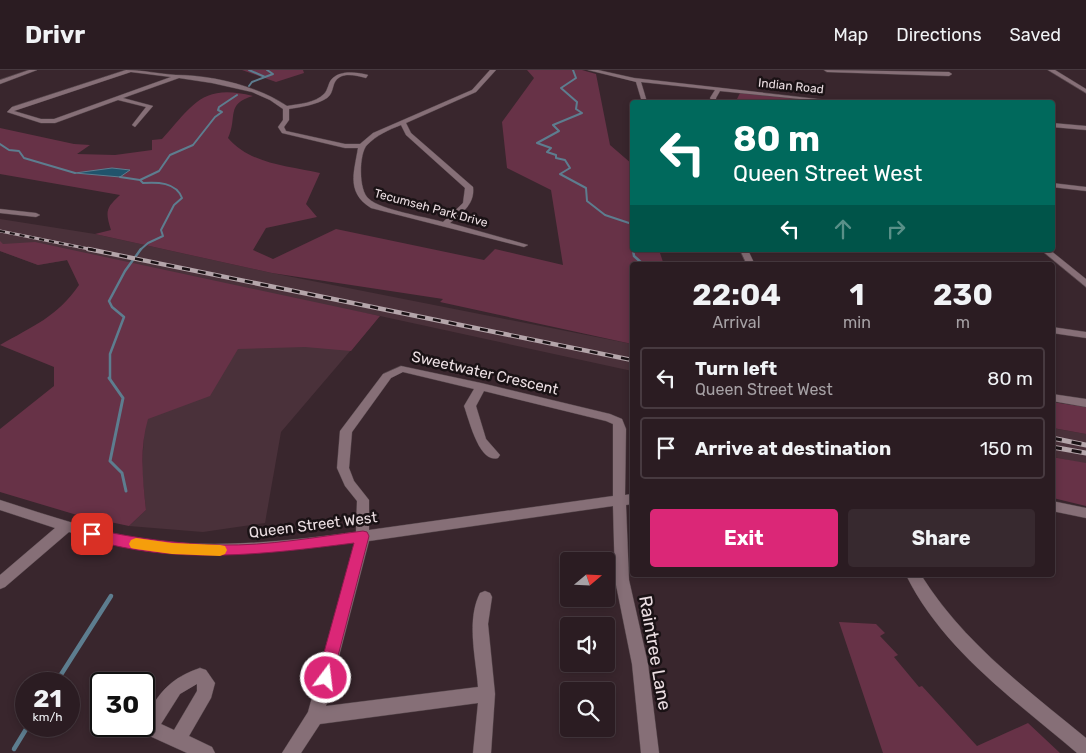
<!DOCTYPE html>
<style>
:root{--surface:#2b1c22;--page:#37292f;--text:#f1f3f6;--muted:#a6a1a5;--line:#473a40;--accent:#db2777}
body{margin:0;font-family:Rubik,sans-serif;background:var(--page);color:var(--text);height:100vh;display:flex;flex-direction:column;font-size:19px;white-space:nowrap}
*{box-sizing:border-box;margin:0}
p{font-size:16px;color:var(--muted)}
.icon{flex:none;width:28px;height:28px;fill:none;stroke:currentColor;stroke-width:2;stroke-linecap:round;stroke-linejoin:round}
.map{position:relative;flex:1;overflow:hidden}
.side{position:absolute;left:630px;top:192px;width:425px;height:315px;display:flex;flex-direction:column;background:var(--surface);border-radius:5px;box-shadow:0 2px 8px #0003,0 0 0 1px var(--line)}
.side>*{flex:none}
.hud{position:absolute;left:630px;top:30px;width:425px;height:152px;border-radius:5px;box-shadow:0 2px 8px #0003,0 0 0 1px var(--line);background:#00695c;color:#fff;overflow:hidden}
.needle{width:32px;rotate:71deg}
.fabs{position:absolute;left:560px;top:482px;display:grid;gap:10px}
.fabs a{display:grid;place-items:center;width:55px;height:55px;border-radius:5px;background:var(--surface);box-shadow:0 2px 8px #0003,0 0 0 1px var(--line);font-size:25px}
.speed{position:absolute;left:15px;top:602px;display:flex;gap:10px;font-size:25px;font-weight:700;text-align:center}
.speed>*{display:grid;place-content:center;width:65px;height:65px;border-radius:50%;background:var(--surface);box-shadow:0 2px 8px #0003,0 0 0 1px var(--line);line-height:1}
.speed small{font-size:12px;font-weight:400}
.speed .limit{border:2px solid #111;border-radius:8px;background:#fff;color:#111}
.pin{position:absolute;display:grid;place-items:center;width:42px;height:42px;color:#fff;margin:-21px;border-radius:10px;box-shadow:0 2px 8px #0006}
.me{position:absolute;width:55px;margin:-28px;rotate:15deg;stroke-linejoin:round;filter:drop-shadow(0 0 4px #0008)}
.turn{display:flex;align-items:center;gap:18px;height:105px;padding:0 20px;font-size:22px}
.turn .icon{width:65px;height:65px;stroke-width:2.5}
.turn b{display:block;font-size:35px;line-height:42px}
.lanes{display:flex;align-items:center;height:48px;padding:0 20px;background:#0003;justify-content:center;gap:25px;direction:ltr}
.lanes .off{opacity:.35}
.eta{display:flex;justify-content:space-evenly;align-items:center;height:85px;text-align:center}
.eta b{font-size:30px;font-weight:700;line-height:35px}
.action{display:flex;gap:10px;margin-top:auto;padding:10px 20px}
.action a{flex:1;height:58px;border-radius:5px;background:var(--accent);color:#fff;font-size:20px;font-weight:700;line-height:58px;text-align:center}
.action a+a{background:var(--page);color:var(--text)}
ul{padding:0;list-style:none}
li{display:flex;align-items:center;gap:15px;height:62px;margin:0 10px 8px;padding:0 10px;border:2px solid var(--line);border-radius:5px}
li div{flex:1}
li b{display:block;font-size:19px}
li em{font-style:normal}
header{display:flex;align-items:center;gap:30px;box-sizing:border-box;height:70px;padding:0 25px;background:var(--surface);border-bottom:1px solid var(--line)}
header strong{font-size:24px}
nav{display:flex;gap:28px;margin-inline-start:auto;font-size:18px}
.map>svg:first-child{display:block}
.built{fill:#4a313a}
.green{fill:#673247}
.water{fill:#20546c;stroke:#5d7d8f}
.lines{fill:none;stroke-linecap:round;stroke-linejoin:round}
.stream-far3{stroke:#5d7d8f;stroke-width:2}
.stream-far2{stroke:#5d7d8f;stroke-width:2.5}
.stream-far1{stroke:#5d7d8f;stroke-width:3}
.stream{stroke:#5d7d8f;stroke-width:4.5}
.minor-casing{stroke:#54454a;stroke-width:1}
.minor{fill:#866f77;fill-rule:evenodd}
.rail-far2-casing{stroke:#b4a5aa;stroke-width:3}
.rail-far1-casing{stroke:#b4a5aa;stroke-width:4.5}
.rail-casing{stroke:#b4a5aa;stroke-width:5}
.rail-far2{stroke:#1a1215;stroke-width:2;stroke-dasharray:5;stroke-linecap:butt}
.rail-far1{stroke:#1a1215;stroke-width:2.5;stroke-dasharray:8;stroke-linecap:butt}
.rail{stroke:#1a1215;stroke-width:3;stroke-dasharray:10;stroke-linecap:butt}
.route{fill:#db2777;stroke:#8e194d}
.slow{fill:#f59e0b}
.labels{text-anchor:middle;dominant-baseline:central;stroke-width:5;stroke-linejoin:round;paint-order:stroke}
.far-street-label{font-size:12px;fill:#ebdee2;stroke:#1a1215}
.street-label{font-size:15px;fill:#ebdee2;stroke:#1a1215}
.near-street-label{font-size:18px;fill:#ebdee2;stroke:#1a1215}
</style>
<header>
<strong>Drivr</strong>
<nav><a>Map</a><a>Directions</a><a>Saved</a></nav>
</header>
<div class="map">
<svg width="1086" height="683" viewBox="0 0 1086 683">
<rect width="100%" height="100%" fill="#39262d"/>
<!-- built -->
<g class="built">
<polygon points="0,149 95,164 272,203 632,274 632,301 380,246 200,211 68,190 38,195 0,181"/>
<polygon points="374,253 281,362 265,453 203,462 129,456 146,440 142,402 144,360 159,309 179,287"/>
<polygon points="1052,358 1086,364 1086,394 1053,387"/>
</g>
<!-- green -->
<g class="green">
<polygon points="242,0 303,0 304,3 276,12"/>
<path d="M527,0H582L596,4L610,75L632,94V180H659L664,195H632V274L440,232L443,229L272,203L95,164L111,160C105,141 106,138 120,125L0,104V58L74,74L90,75L77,84L115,85L152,80V70L162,69C193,35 202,13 253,26C225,34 238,47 228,68C250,94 288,96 320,103L306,134L317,147L266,158L253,180L273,189L336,159L484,190L495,179L563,195L551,120L507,98L502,52L534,8Z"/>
<polygon points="740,23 828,32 767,32 737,29"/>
<path d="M0,171L3,174L35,172L380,246L351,281L305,277L238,279L210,326L148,349C139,379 143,411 146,440L129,456L77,445L0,422V359L54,316V297L0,275C33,256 57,247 79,215L67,190L38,195L0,181Z"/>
<polygon points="1052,332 1086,337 1086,364 1053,358"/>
<polygon points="1052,387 1086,393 1086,436 1053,428"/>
<polygon points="839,552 876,554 885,563 880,566 898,585 894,587 919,617 922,616 977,676 1028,653 1060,683 883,683"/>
</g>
<!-- water -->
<polygon class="water" points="112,98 130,100 120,107 75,103"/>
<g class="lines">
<!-- stream-far3 -->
<g class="stream-far3">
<polyline points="249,0 265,7 252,12 249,16"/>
<polyline points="573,0 576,8 561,18 577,32 576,39 582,43 553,55 559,61 537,73 551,78 547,82 556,85 556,88 565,90 570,98 560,104 586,118 587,131 605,145 632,154"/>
<polyline points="265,7 273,4 267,0"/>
<polyline points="0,74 9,80 19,81 24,88 75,103"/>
<polyline points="120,107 140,110"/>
<path d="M140,180L148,173L163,166L161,160L174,135L182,128C176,112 157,112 143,113L140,110L159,101L170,85L193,75L215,47L222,42L218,40L219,37L237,25"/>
</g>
<!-- stream-far2 -->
<g class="stream-far2">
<polyline points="633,180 634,186 644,195"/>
<polyline points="110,309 110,284 124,247 112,237 109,231 125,201 141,179"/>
</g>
<!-- stream-far1 -->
<polyline class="stream-far1" points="109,308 123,328 110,391 122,403 126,421"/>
<!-- stream -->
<g class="stream">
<polyline points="55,614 111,526"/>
<polyline points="14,679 28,656"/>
</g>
<defs>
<g id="minor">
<polygon points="29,0 37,0 0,14 0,10"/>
<path d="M126,0C143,0 159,4 176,5C211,5 258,16 287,36C299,34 315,33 324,24C328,20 328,14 331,10C339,0 356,2 368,5L366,8C355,5 339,1 334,14C332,20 332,24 327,28C316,35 301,37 289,39V50L284,57L286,61L345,74H360L373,63L472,20L490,0H496L476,22L406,53L411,63L473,117C475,134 462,143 450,153L528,175L524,177L371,138C346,122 354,103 358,78H345L282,63L278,57L283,50V39L270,30L252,22L212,13L179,8L123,28L153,36L135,57L132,55L146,37L118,30L55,53H41L7,42L12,37ZM131,2L171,7L54,49H41L14,41ZM401,55L406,65L465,118L463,133L443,152C426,147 381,140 369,129C358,121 359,83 367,75C377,65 388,60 401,55Z"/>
<polygon points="588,0 598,0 634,8 844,32 830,32 720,21 716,28 716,32 712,32 710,28 715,20 641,12 647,32 642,32 636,12"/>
<polygon points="824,0 949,2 952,4 949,6 827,2"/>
<polygon points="1048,0 1055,0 1086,19 1086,23"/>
<polygon points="1052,53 1086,56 1086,60 1052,57"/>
<polygon points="1052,113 1086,117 1086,121 1052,117"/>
<polygon points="0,139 36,143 40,145 36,147 0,143"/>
<polygon points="740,180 748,180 755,195 747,195"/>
<polygon points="1041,180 1050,180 1086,209 1086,217"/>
<polygon points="1052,257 1086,262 1086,268 1052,263"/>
<path d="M401,296L481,313L610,344L622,349L626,359L625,425L632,424V434L626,435L629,510L648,594L659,683H641L632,594L615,510L613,436L369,471L326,636L478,617C476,588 466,551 480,523L485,521L490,523L492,527L488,554L495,624L491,683H473L478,633L320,654L301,683H282L308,642L355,472C251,487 172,492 69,462L5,517L0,519V505L55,458L0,440V430C50,446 99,463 151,470C219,479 288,471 356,462L357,431L345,416L337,398L340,361L383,304ZM403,302L474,319L464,336C469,349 479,394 498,388L500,385L486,369L476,336L484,321L606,351L613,354V426L369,460V430L354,411L349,398L352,362L391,308Z"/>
<polygon points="1052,324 1086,329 1086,337 1052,331"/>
<polygon points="1052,431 1086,438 1086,448 1052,441"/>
<path d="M906,505H921C963,572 1025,618 1086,668V683H1077C1015,630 943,580 906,505Z"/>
<path d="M200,598L206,600L215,613L211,628L189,666L212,677L215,683H187L143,663L141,657L144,656C144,649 147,644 151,638C164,616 177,606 200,598ZM197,614V621L174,660L161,654L180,624Z"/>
</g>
</defs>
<!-- minor casing -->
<use href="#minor" class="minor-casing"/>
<!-- minor -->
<use href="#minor" class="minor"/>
<defs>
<polyline id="rail-far2" points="0,161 94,180"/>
<polyline id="rail-far1" points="88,179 632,290"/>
<g id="rail">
<polyline points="1052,368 1086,375"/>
<polyline points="1052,377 1086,383"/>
</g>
</defs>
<!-- rail-far2 casing -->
<use href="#rail-far2" class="rail-far2-casing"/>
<!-- rail-far1 casing -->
<use href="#rail-far1" class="rail-far1-casing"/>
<!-- rail casing -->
<use href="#rail" class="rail-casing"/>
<!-- rail-far2 -->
<use href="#rail-far2" class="rail-far2"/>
<!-- rail-far1 -->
<use href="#rail-far1" class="rail-far1"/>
<!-- rail -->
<use href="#rail" class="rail"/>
</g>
<!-- route -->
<path class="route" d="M92,459C135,468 177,474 221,475C268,476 316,467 363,461L367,462L369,466L331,613L326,616L320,613L317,608L354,473C267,484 173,496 87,468L85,464Z"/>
<!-- slow -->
<polygon class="slow" points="136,468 172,473 220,475 225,476 227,480 225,484 220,486 172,484 136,479 131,478 129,474 131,470"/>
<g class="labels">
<!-- far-street labels -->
<g class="far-street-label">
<text transform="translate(791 16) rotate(6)">Indian Road</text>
<text transform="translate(431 138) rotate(15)">Tecumseh Park Drive</text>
</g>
<!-- street labels -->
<g class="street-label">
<text transform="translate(485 303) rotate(13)">Sweetwater Crescent</text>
<text transform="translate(313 455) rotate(-7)">Queen Street West</text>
</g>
<!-- near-street labels -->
<g class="near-street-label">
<text transform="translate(655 583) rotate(80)">Raintree Lane</text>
</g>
</g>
</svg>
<div class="fabs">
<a><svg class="needle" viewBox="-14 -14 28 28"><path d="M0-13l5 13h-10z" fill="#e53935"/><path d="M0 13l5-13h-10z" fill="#a6a1a5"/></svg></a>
<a><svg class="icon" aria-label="sound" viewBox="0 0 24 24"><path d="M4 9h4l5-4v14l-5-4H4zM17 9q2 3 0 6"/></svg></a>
<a><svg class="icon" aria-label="search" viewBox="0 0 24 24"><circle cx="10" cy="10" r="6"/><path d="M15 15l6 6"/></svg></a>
</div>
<div class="speed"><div>21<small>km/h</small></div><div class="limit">30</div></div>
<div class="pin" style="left:92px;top:464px;background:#d93025"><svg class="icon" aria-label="arrive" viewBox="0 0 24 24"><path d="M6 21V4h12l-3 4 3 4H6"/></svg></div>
<svg class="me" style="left:326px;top:608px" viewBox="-20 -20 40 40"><circle r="17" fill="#db2777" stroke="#fff" stroke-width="3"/><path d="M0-11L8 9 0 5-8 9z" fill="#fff"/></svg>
<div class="hud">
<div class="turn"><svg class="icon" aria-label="left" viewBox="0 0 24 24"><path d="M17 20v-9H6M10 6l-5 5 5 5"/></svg><div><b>80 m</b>Queen Street West</div></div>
<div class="lanes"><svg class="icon" aria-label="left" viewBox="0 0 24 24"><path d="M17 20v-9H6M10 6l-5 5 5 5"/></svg><svg class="icon off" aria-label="ahead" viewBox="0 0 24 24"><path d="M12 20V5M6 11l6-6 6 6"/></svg><svg class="icon off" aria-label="right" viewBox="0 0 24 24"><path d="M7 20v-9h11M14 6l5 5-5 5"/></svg></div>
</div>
<section class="side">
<div class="eta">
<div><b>22:04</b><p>Arrival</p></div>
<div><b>1</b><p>min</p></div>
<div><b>230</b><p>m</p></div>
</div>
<ul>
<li><svg class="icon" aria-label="left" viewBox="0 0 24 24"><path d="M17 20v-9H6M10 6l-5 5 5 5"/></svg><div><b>Turn left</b><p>Queen Street West</p></div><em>80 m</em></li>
<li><svg class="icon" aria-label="arrive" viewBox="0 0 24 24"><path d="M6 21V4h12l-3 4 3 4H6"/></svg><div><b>Arrive at destination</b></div><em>150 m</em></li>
</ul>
<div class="action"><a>Exit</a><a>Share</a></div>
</section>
</div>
